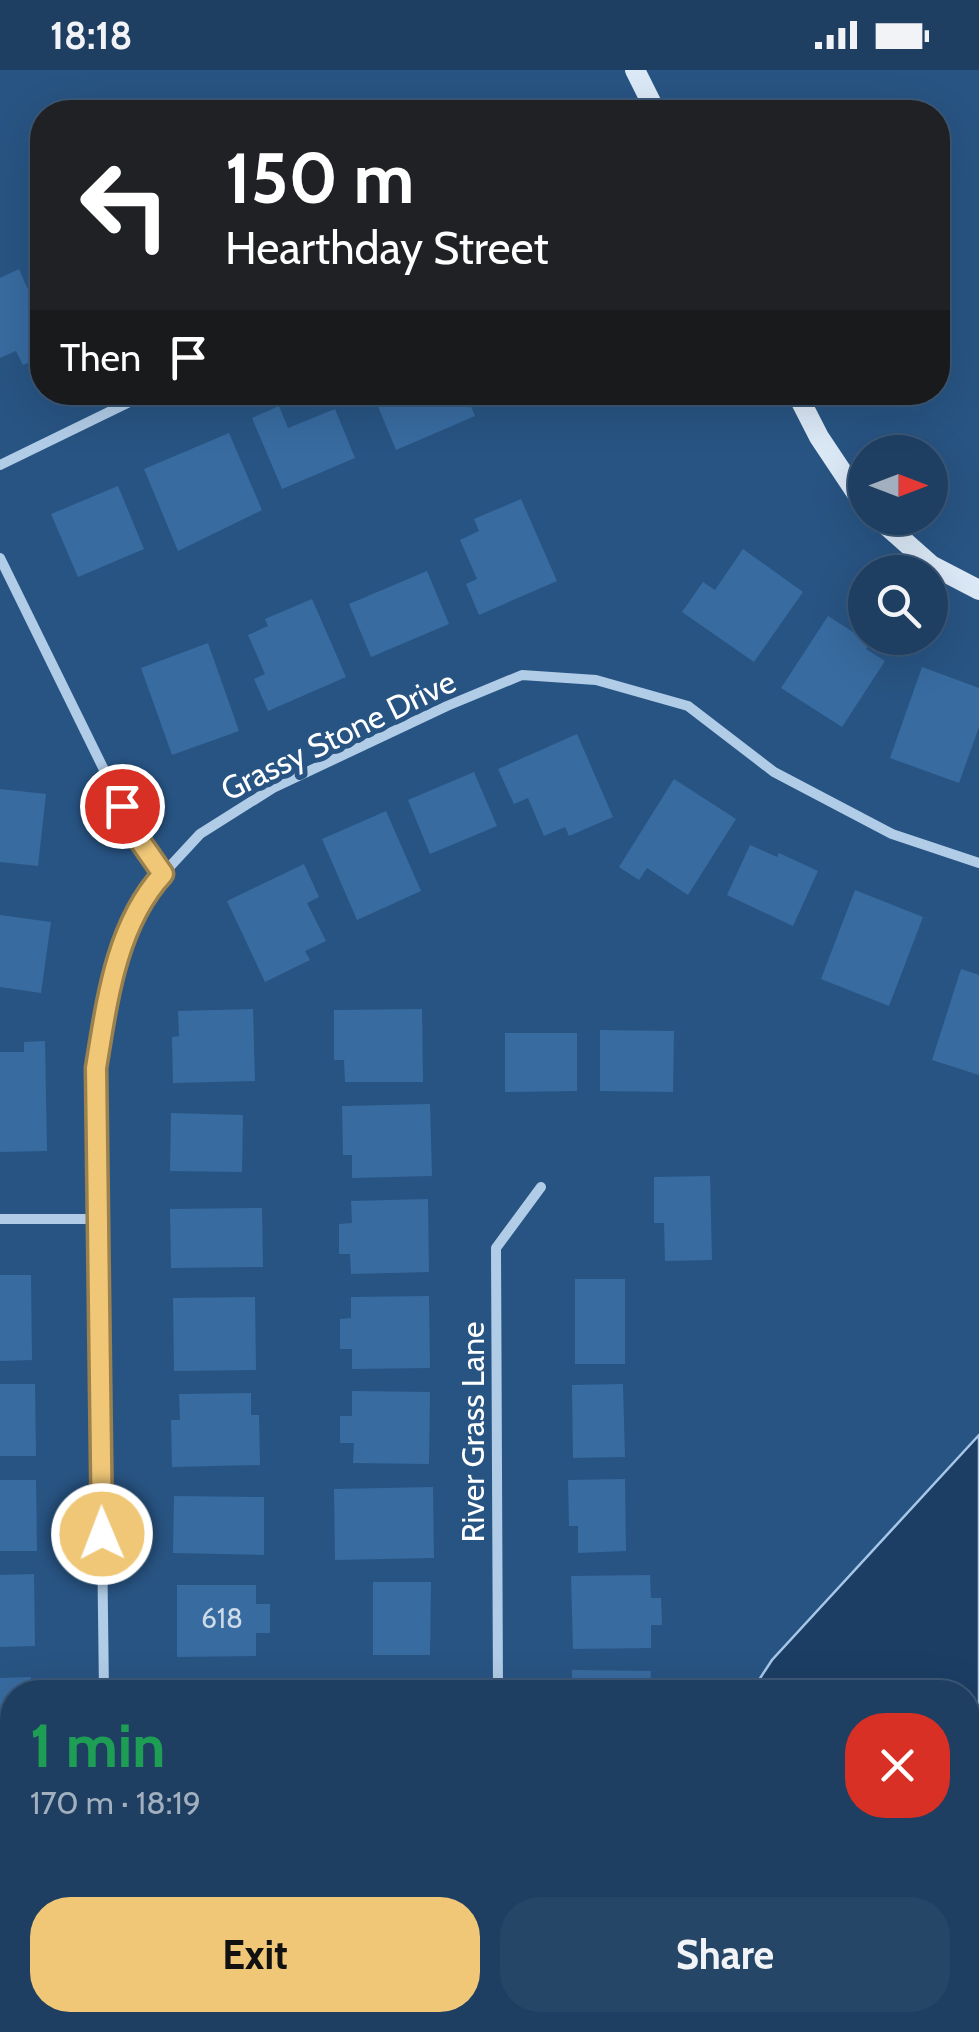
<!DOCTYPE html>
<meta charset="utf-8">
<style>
:root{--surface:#1e3f62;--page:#264668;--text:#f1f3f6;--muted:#a1afbe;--line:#3c5877;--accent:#efc777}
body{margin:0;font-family:Cabin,sans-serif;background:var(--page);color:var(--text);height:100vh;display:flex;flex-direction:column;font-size:38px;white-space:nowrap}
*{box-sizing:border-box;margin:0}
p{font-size:32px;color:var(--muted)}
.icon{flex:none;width:55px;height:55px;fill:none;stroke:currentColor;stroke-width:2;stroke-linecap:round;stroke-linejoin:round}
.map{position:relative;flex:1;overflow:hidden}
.side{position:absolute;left:0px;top:1610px;width:980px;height:352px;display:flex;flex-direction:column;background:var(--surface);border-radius:40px 40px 0 0;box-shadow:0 10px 40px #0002,0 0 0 2px var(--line)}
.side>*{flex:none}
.guide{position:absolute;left:30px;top:30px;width:920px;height:305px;border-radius:40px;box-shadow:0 10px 40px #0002,0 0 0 2px var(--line);background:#202124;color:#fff;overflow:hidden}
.needle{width:65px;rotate:90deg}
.fabs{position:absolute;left:848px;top:365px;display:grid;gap:20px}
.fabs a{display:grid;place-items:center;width:100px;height:100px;border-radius:50%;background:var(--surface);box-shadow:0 10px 40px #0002,0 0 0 2px var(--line);font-size:50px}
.pin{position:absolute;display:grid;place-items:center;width:85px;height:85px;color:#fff;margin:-42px;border:5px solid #fff;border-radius:50%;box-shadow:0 2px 10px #0007}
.me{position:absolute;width:110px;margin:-55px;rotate:359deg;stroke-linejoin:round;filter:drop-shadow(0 0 8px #0008)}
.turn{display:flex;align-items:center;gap:35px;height:210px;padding:0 30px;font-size:45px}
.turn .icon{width:130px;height:130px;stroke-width:2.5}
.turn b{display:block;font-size:70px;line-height:85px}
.then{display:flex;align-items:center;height:95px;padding:0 30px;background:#0003;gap:20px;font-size:38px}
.round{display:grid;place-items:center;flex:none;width:105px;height:105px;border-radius:40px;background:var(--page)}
.summary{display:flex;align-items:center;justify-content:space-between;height:170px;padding:0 30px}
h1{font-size:60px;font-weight:700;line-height:75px;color:#1e9e55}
.action{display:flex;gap:20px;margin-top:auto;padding:20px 30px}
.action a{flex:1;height:115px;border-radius:40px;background:var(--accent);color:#111;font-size:40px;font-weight:700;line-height:115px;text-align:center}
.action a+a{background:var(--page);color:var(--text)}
.status{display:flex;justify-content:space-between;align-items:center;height:70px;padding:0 50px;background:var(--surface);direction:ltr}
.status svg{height:28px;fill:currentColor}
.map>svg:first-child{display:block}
.water{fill:#1c3e64;stroke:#a6c7e7;stroke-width:2.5}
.building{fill:#386ba0}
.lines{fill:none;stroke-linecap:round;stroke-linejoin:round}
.lane{stroke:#b1cce7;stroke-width:8}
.street{stroke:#b1cce7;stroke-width:10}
.secondary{stroke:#dbe8f6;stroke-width:20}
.route-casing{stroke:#9b814d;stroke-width:25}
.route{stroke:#efc777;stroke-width:18}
.labels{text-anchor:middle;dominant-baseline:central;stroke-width:10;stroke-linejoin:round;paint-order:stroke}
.number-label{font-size:28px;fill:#cddae7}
.street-label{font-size:32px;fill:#fff;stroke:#285483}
</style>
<div class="status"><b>18:18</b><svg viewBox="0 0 49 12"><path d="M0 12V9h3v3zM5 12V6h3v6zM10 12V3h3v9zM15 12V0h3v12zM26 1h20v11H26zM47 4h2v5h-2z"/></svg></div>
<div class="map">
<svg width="979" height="1962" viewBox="0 0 979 1962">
<rect width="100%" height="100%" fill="#285483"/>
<!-- water -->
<polygon class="water" points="979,1365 979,1636 968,1655 968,1622 751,1622 772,1590"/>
<!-- building -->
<g class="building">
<polygon points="19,199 42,252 42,286 23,295 16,281 0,288 0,208"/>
<polygon points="372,322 465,322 475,346 396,380"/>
<polygon points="279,336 288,358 335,339 355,388 282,419 252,348"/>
<polygon points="229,363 262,440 178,481 144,399"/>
<polygon points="118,416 144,479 78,507 51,444"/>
<polygon points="521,429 557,511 479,545 466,514 477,509 460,470 479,461 474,449"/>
<polygon points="743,479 803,522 754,592 682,542 703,512 715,520"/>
<polygon points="427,501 449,554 371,587 349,534"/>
<polygon points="312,529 346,607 268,641 254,609 265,604 248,565 268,556 265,549"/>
<polygon points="828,546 870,573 866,579 885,591 842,657 781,618"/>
<polygon points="208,573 239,661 172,685 141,598"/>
<polygon points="922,597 979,618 979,657 959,713 890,688"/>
<polygon points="577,664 613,747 569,766 565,757 544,766 528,728 514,734 498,699"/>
<polygon points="474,702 497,756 430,784 408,730"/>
<polygon points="674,709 736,749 688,825 647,798 639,810 619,797"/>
<polygon points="0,719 46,724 38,796 0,792"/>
<polygon points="386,741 421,821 357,850 322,769"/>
<polygon points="750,775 777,787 779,783 818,801 793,856 727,825"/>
<polygon points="304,794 319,827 307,833 326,871 305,881 310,890 265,912 227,831"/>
<polygon points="855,820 923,847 889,936 821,909"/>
<polygon points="0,845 51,852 41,923 0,917"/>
<polygon points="961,899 979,905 979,1005 932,990"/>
<polygon points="253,939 255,1011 173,1013 172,967 179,966 178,941"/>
<polygon points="422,939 423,1012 345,1012 344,990 334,990 334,940"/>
<polygon points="600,960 674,961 673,1022 600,1021"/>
<polygon points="505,963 577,963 577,1021 505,1022"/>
<polygon points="45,971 47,1081 0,1082 0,982 24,982 24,972"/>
<polygon points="430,1034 432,1106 352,1108 352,1085 343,1085 342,1036"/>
<polygon points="171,1043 243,1045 242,1102 170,1101"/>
<polygon points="710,1106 712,1190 665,1191 664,1153 654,1153 654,1107"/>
<polygon points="428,1129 429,1202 351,1204 350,1184 339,1184 339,1154 352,1153 351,1131"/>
<polygon points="262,1138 263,1197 171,1198 170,1139"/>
<polygon points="0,1205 31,1205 32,1290 0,1291"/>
<rect x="575" y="1209" width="50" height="85"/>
<polygon points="429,1226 430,1298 352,1299 352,1279 340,1279 340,1249 351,1248 351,1227"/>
<polygon points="255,1227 256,1300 174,1301 173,1228"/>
<polygon points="0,1314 35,1314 36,1386 0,1386"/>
<polygon points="623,1314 625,1387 573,1388 572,1315"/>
<polygon points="352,1321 430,1322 429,1394 353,1393 354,1373 340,1373 340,1346 352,1346"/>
<polygon points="251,1323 251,1345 259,1345 260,1395 172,1397 171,1350 180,1350 179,1324"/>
<polygon points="625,1409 626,1481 578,1483 578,1456 569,1456 568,1410"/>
<polygon points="0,1410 36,1410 37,1481 0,1481"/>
<polygon points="433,1417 434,1488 335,1490 334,1419"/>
<polygon points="174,1426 264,1427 264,1485 173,1483"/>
<polygon points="34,1504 35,1576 0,1577 0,1505"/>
<polygon points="650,1505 651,1528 661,1528 662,1555 651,1555 651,1578 573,1579 571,1506"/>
<polygon points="373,1512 431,1512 430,1585 373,1585"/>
<polygon points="177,1515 256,1515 256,1534 270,1534 270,1563 256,1563 256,1586 177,1587"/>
<polygon points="572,1600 651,1601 650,1619 666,1619 666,1622 572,1622"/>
<polygon points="31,1607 31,1622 12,1622 12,1665 0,1665 0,1608"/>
<polygon points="433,1608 433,1622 353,1622 352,1609"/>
<polygon points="227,1609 227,1622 179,1622 179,1610"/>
<rect x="0" y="1696" width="12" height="72"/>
<polygon points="12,1818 12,1877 0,1877 0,1819"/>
</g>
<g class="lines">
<!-- lane -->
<polyline class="lane" points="661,1962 664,1950"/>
<!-- street -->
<g class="street">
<polyline points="0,395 150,322"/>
<polyline points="0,488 138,769 163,804"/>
<polyline points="0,1149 98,1149"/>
<polyline points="104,1622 96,998 107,934 125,865 150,818 200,764 273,718 447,636 522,605 596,610 688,636 774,702 892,764 979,793"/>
<polyline points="498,1622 496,1178 541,1117"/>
<polyline points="0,1931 12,1931"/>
<polyline points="665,1950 700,1962"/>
<polyline points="491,1962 494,1950"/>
</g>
<!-- secondary -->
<g class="secondary">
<polyline points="635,0 656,42"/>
<polyline points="796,322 819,367 865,436"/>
<polyline points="878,448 931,495 979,520"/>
</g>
</g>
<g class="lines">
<defs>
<path id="route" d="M102,1464L96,998C107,931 116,855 163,804L138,768L122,736"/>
</defs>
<!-- route casing -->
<use href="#route" class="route-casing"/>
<!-- route -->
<use href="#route" class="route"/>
</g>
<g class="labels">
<!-- number labels -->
<g class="number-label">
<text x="222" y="1548">618</text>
</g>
<!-- street labels -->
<g class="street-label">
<text transform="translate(338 665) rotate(-26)">Grassy Stone Drive</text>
<text transform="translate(472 1362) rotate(-90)">River Grass Lane</text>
</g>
</g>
</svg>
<div class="fabs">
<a><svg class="needle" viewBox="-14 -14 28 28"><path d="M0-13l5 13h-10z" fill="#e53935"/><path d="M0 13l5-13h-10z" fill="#a1afbe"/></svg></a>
<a><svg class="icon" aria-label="search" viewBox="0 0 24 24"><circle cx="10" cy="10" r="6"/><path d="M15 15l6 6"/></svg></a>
</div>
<div class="pin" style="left:122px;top:736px;background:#d93025"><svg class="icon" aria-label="arrive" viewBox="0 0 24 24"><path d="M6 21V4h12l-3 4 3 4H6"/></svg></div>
<svg class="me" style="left:102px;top:1464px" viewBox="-20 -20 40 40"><circle r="17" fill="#efc777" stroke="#fff" stroke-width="3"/><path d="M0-11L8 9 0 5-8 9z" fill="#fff"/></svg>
<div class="guide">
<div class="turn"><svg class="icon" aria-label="left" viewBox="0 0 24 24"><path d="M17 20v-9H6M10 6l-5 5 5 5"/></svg><div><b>150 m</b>Hearthday Street</div></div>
<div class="then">Then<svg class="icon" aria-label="arrive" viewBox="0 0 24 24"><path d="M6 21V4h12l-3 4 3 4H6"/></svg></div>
</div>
<section class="side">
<div class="summary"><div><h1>1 min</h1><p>170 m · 18:19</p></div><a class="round" style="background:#d93025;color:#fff"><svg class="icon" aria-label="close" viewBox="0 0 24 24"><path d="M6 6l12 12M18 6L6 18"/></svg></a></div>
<div class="action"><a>Exit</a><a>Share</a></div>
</section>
</div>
